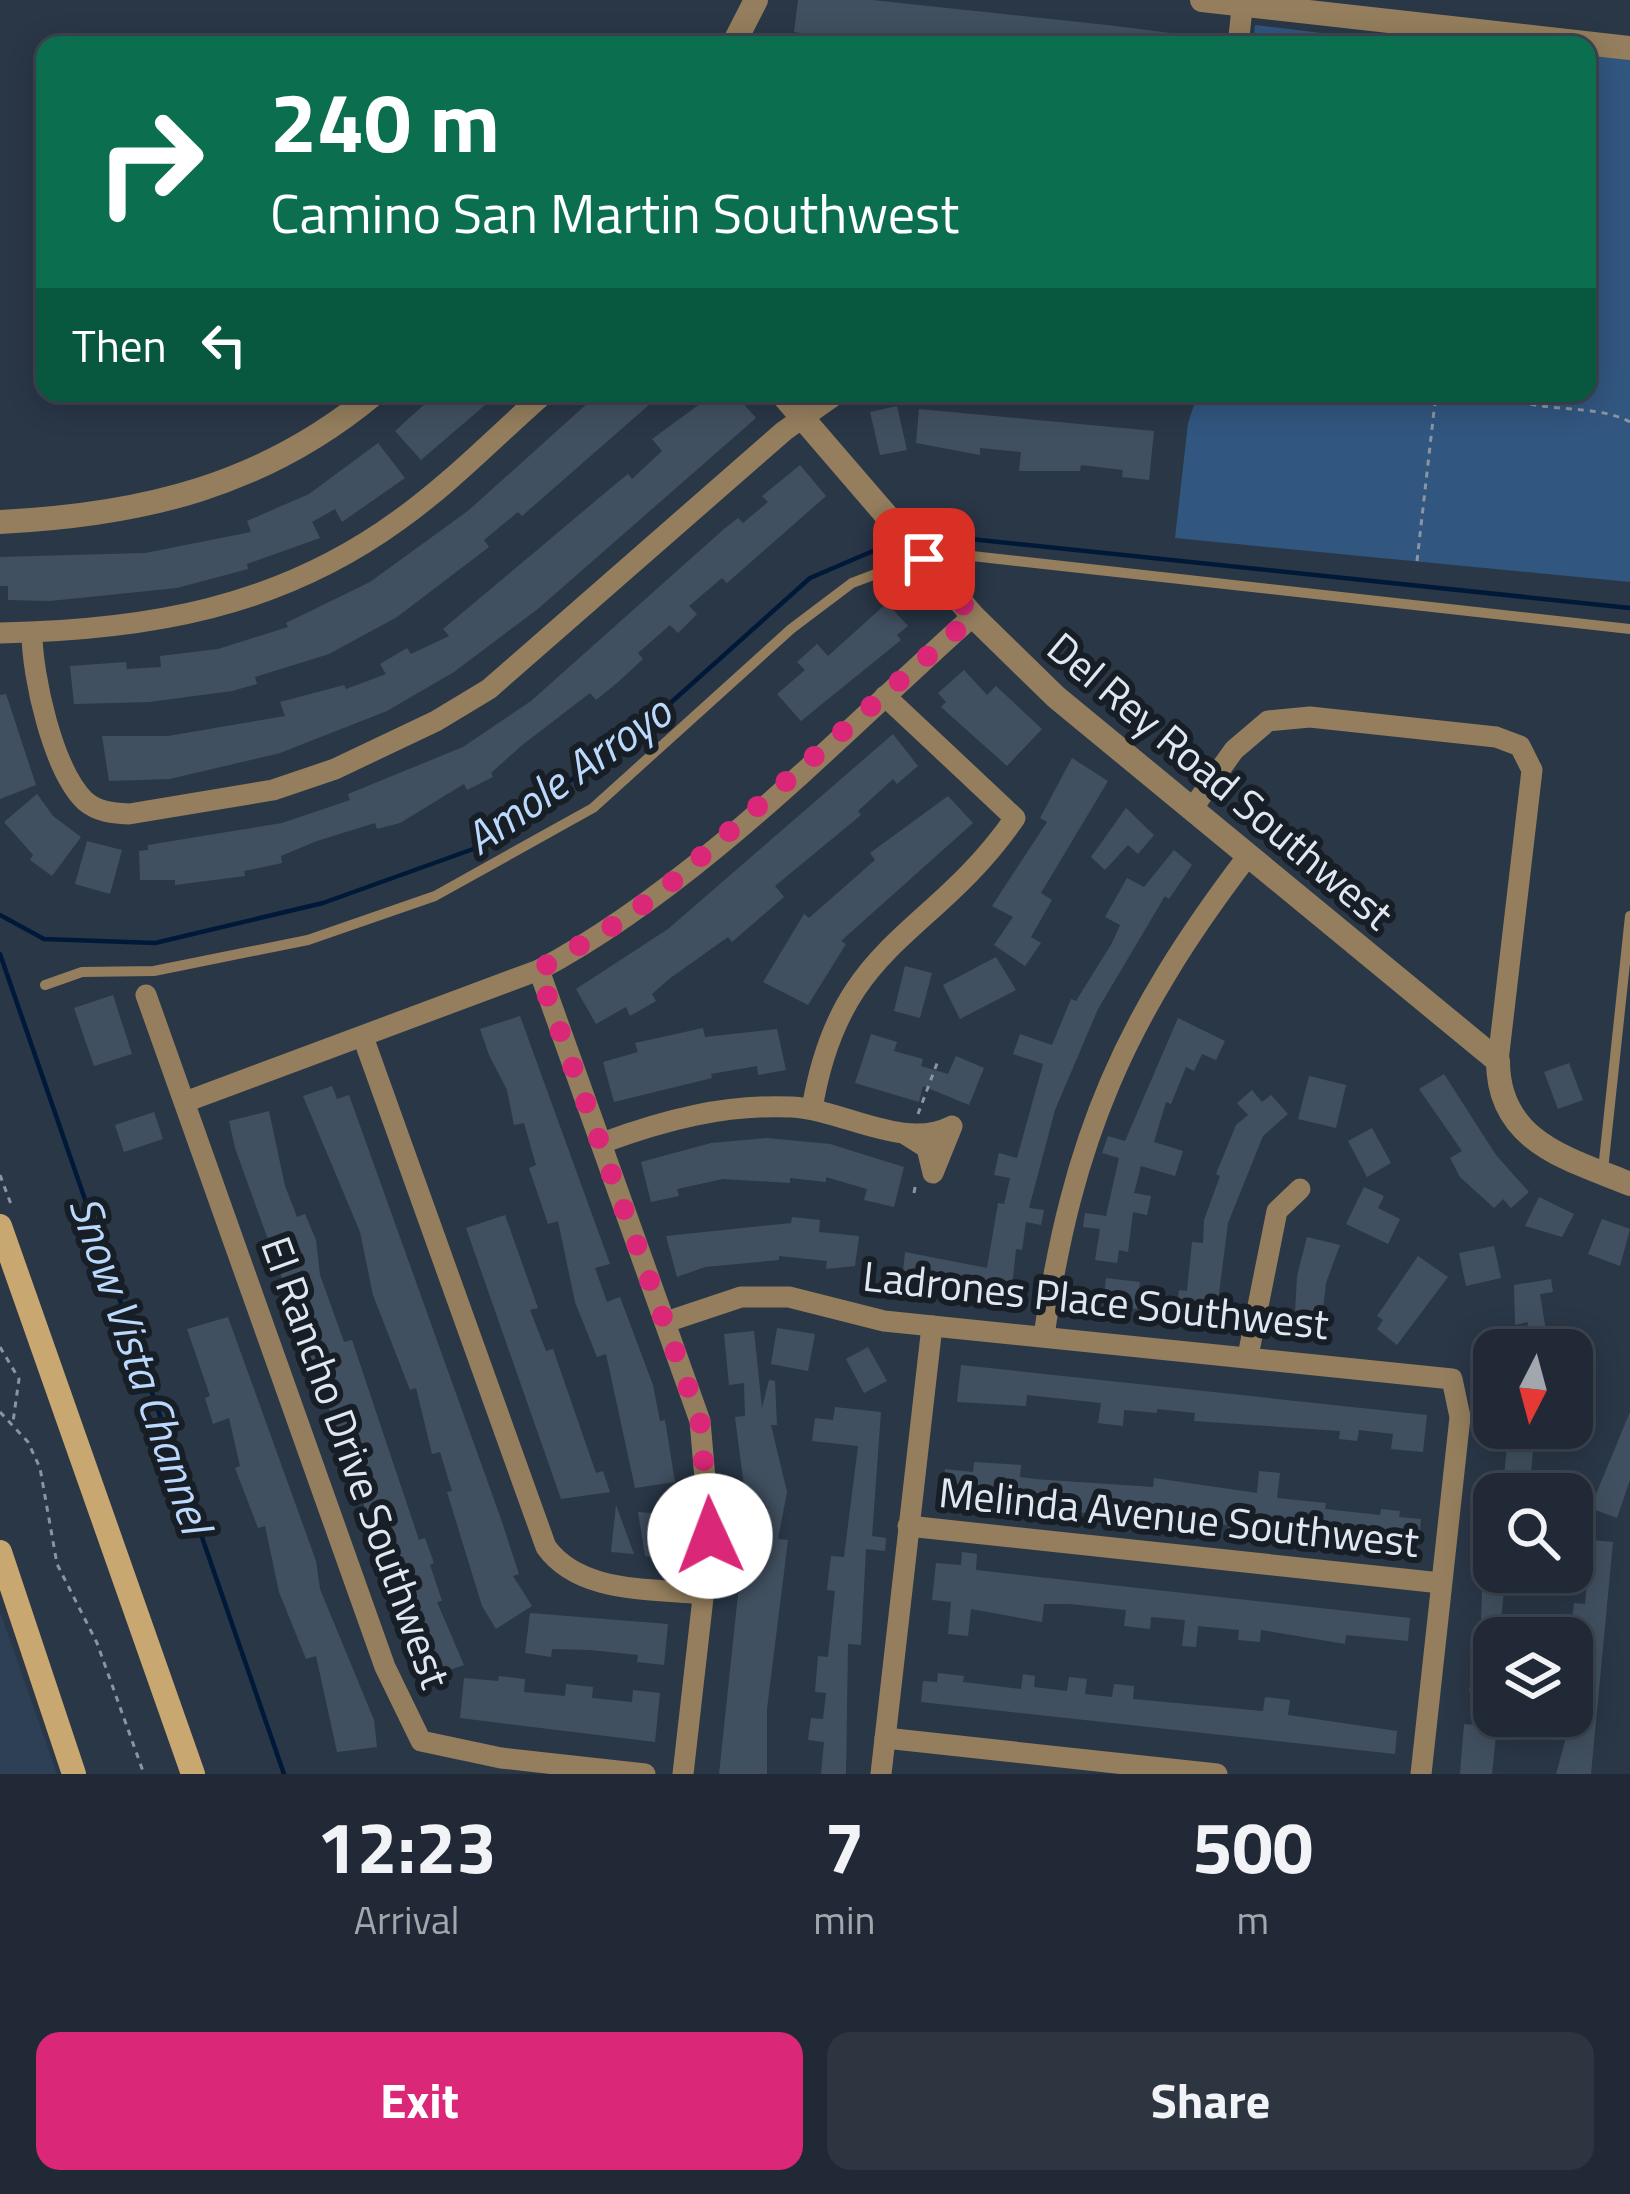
<!DOCTYPE html>
<style>
:root{--surface:#202935;--page:#2d3541;--text:#f1f3f6;--muted:#a2a6ad;--line:#3d4550;--accent:#db2777}
body{margin:0;font-family:"Titillium Web",sans-serif;background:var(--page);color:var(--text);height:100vh;display:flex;flex-direction:column;font-size:45px;white-space:nowrap}
*{box-sizing:border-box;margin:0}
p{font-size:39px;color:var(--muted)}
.icon{flex:none;width:66px;height:66px;fill:none;stroke:currentColor;stroke-width:2;stroke-linecap:round;stroke-linejoin:round}
.map{position:relative;height:1774px;overflow:hidden}
.sheet{display:flex;flex-direction:column;background:var(--surface);flex:1}
.sheet>*{flex:none}
.hud{position:absolute;left:36px;top:36px;width:1560px;height:366px;border-radius:24px;box-shadow:0 6px 30px #0003,0 0 0 3px var(--line);background:#0b6e4f;color:#fff;overflow:hidden}
.needle{width:78px;rotate:186deg}
.fabs{position:absolute;left:1473px;top:1329px;display:grid;gap:24px}
.fabs a{display:grid;place-items:center;width:120px;height:120px;border-radius:24px;background:var(--surface);box-shadow:0 6px 30px #0003,0 0 0 3px var(--line);font-size:60px}
.pin{position:absolute;display:grid;place-items:center;width:102px;height:102px;color:#fff;margin:-51px;border-radius:24px;box-shadow:0 6px 18px #0006}
.me{position:absolute;width:132px;margin:-66px;rotate:358deg;stroke-linejoin:round;filter:drop-shadow(0 0 9px #0008)}
.turn{display:flex;align-items:center;gap:42px;height:252px;padding:0 36px;font-size:54px}
.turn .icon{width:156px;height:156px;stroke-width:2.5}
.turn b{display:block;font-size:84px;line-height:102px}
.then{display:flex;align-items:center;height:114px;padding:0 36px;background:#0003;gap:24px;font-size:45px}
.eta{display:flex;justify-content:space-evenly;align-items:center;height:204px;text-align:center}
.eta b{font-size:72px;font-weight:700;line-height:84px}
.action{display:flex;gap:24px;margin-top:auto;padding:24px 36px}
.action a{flex:1;height:138px;border-radius:24px;background:var(--accent);color:#fff;font-size:48px;font-weight:700;line-height:138px;text-align:center}
.action a+a{background:var(--page);color:var(--text)}
.map>svg:first-child{display:block}
.built{fill:#2d4055}
.green{fill:#31567f}
.lines{fill:none;stroke-linecap:round;stroke-linejoin:round}
.stream{stroke:#001939;stroke-width:4.5}
.building{fill:#415060}
.path{stroke:#8a95a1;stroke-width:3;stroke-dasharray:6 6;stroke-linecap:butt}
.service{stroke:#947e5d;stroke-width:10}
.minor{stroke:#947e5d;stroke-width:21}
.tertiary{stroke:#947e5d;stroke-width:24}
.secondary{stroke:#c9a771;stroke-width:24}
.route{stroke:#db2777;stroke-width:21;stroke-dasharray:0 37.8}
.labels{text-anchor:middle;dominant-baseline:central;stroke-width:12;stroke-linejoin:round;paint-order:stroke}
.street-label{font-size:42px;fill:#dfe8f2;stroke:#181e25}
.water-label{font-size:45px;font-style:italic;fill:#bad9fd;stroke:#181e25}
</style>
<div class="map">
<svg width="1630" height="1774" viewBox="0 0 1630 1774">
<rect width="100%" height="100%" fill="#2a3747"/>
<!-- built -->
<polygon class="built" points="0,1612 57,1774 0,1774"/>
<!-- green -->
<g class="green">
<polygon points="1255,25 1421,45 1253,45"/>
<polygon points="1587,55 1630,59 1630,582 1175,538 1188,423 1198,393 1587,393"/>
</g>
<g class="lines">
<!-- stream -->
<g class="stream">
<polyline points="932,535 1630,608"/>
<polyline points="0,915 44,939 155,943 323,903 476,848 638,732 810,578 887,545"/>
<polyline points="0,954 284,1774"/>
</g>
</g>
<!-- building -->
<g class="building">
<polygon points="798,0 872,0 1107,25 1195,36 1194,45 865,43 794,32"/>
<polygon points="437,393 499,393 421,460 395,431"/>
<polygon points="599,393 641,393 650,404 522,516 518,512 484,540 489,547 397,617 329,654 255,677 257,684 232,691 149,702 74,704 70,666 126,662 127,669 161,667 160,656 218,649 288,627 286,623 370,582 469,510"/>
<polygon points="715,393 734,393 756,418 539,608 454,672 387,711 280,753 170,779 109,781 102,736 168,736 285,716 280,702 344,685 346,689 386,674 380,664 407,648 411,654 449,636 443,629 612,487 628,474 632,479 662,451 652,439"/>
<polygon points="897,406 907,450 880,455 870,412"/>
<polygon points="919,409 1154,431 1149,480 1122,477 1123,470 1081,465 1080,471 1019,471 1021,452 980,448 980,455 916,443"/>
<polygon points="378,443 405,478 342,522 335,509 312,522 320,538 247,564 248,569 177,588 50,601 8,600 8,586 0,586 0,557 145,553 251,532 247,521 309,494"/>
<polygon points="800,465 826,496 727,583 722,578 689,606 697,614 678,633 670,625 638,653 643,659 617,683 596,700 590,693 521,746 491,773 493,777 467,790 464,784 400,823 377,829 375,823 317,841 281,856 282,863 244,871 245,876 175,885 175,880 140,880 139,851 148,850 148,845 282,823 350,800 348,794 463,747 531,701 724,529 738,518 743,523 768,502 762,496"/>
<polygon points="887,603 908,626 897,635 901,640 801,721 777,694 805,670 797,662 817,644 828,656"/>
<polygon points="964,670 987,695 996,686 1042,729 1007,766 941,707 946,702 938,693"/>
<polygon points="6,694 36,785 0,799 0,695"/>
<polygon points="893,734 918,766 897,784 893,779 858,811 861,815 775,886 784,897 732,942 728,937 669,979 652,994 656,1001 630,1016 626,1007 596,1024 576,989 668,929"/>
<polygon points="1072,758 1108,781 1041,893 1052,900 1031,937 1041,943 1025,966 994,945 1013,917 992,906 1047,822 1040,818"/>
<polygon points="37,794 53,816 81,837 52,876 30,860 33,855 4,822"/>
<polygon points="948,796 973,823 841,941 846,944 808,1005 763,982 804,914 809,918 875,860 870,853"/>
<polygon points="1126,808 1154,835 1138,854 1128,845 1105,870 1091,857"/>
<polygon points="87,841 122,850 110,894 75,884"/>
<polygon points="1174,850 1192,865 1169,899 1165,896 1098,1009 1055,1110 1029,1208 1044,1210 1041,1225 1026,1222 1022,1250 1016,1249 1011,1297 902,1282 905,1252 987,1268 998,1203 1004,1204 1010,1178 994,1175 999,1153 1017,1158 1043,1064 1013,1054 1020,1034 1052,1045 1071,999 1076,1001 1112,943 1120,925 1105,917 1127,878 1144,887"/>
<polygon points="996,957 1016,990 960,1019 943,985"/>
<polygon points="905,966 932,973 920,1018 894,1011"/>
<polygon points="113,995 132,1054 94,1066 74,1008"/>
<polygon points="520,1016 610,1264 595,1268 607,1302 620,1297 653,1385 660,1421 665,1420 675,1482 635,1488 606,1354 597,1357 575,1302 558,1221 548,1224 529,1168 536,1165 524,1123 514,1125 507,1090 489,1055 480,1029"/>
<polygon points="1178,1018 1225,1041 1216,1060 1202,1054 1194,1071 1186,1067 1171,1104 1166,1102 1154,1142 1183,1151 1175,1176 1141,1166 1134,1193 1151,1196 1147,1215 1133,1212 1128,1252 1119,1250 1117,1263 1095,1260 1100,1229 1083,1227 1085,1213 1106,1216 1119,1158 1102,1153 1108,1136 1125,1141"/>
<polygon points="703,1028 705,1037 777,1029 786,1070 758,1075 757,1066 711,1074 712,1078 614,1102 603,1062 638,1052 635,1043"/>
<polygon points="871,1034 897,1042 894,1051 923,1059 921,1066 948,1074 956,1056 984,1068 969,1105 923,1086 919,1102 855,1083"/>
<polygon points="1569,1063 1583,1100 1558,1109 1544,1072"/>
<polygon points="1444,1074 1496,1155 1529,1192 1511,1208 1503,1199 1494,1208 1460,1177 1450,1158 1462,1151 1419,1089"/>
<polygon points="1309,1076 1346,1085 1336,1128 1298,1119"/>
<polygon points="332,1086 337,1099 349,1095 501,1519 519,1574 513,1576 532,1606 496,1629 482,1606 447,1492 452,1491 440,1452 432,1454 416,1388 410,1390 373,1295 360,1232 303,1096"/>
<polygon points="1252,1090 1262,1102 1271,1095 1288,1114 1263,1136 1228,1223 1216,1317 1176,1312 1179,1290 1187,1291 1192,1242 1203,1243 1204,1220 1220,1176 1216,1174 1236,1125 1248,1115 1237,1103"/>
<polygon points="269,1111 285,1186 297,1217 305,1214 316,1240 320,1275 344,1342 352,1340 419,1540 425,1538 434,1563 430,1565 442,1601 437,1602 464,1665 426,1678 235,1148 229,1121"/>
<polygon points="154,1112 163,1139 124,1152 115,1125"/>
<polygon points="1372,1128 1391,1163 1367,1177 1348,1141"/>
<polygon points="767,1138 830,1144 904,1167 894,1207 864,1200 867,1189 826,1177 826,1182 790,1178 790,1183 723,1179 677,1189 679,1196 651,1202 641,1162 711,1143"/>
<polygon points="1364,1187 1384,1196 1378,1208 1400,1219 1388,1244 1346,1224"/>
<polygon points="1539,1197 1574,1214 1562,1237 1525,1226"/>
<polygon points="505,1215 538,1308 530,1310 546,1351 553,1349 596,1473 603,1471 610,1492 561,1499 466,1228"/>
<polygon points="792,1217 820,1220 819,1232 859,1236 855,1266 826,1269 827,1261 779,1256 779,1260 705,1267 677,1277 666,1236 791,1223"/>
<polygon points="1602,1219 1630,1229 1620,1266 1588,1254"/>
<polygon points="1307,1237 1340,1245 1326,1283 1320,1335 1294,1332 1297,1276"/>
<polygon points="1494,1246 1501,1278 1466,1286 1459,1253"/>
<polygon points="1418,1256 1448,1277 1397,1345 1377,1329 1383,1320 1377,1316"/>
<polygon points="1106,1278 1140,1282 1137,1309 1103,1306"/>
<polygon points="1551,1279 1553,1292 1540,1294 1546,1331 1561,1333 1560,1350 1525,1350 1528,1322 1515,1325 1514,1285"/>
<polygon points="228,1317 316,1561 320,1589 374,1720 377,1747 337,1752 316,1656 306,1659 279,1592 265,1526 258,1528 235,1468 240,1466 229,1418 213,1424 205,1398 210,1396 187,1329"/>
<polygon points="777,1328 815,1334 808,1371 771,1364"/>
<polygon points="754,1331 762,1408 769,1380 775,1381 777,1425 771,1425 787,1492 778,1539 788,1540 767,1709 767,1774 719,1774 747,1510 735,1417 745,1416 744,1383 729,1385 724,1334"/>
<polygon points="868,1347 887,1381 864,1393 846,1359"/>
<polygon points="961,1365 1427,1415 1423,1452 1391,1449 1393,1434 1359,1430 1357,1441 1339,1439 1340,1431 1194,1421 1195,1413 1157,1409 1157,1413 1124,1410 1123,1426 1098,1423 1101,1403 1027,1395 1026,1406 957,1402"/>
<polygon points="835,1407 881,1412 872,1536 886,1538 885,1551 866,1549 861,1645 848,1644 846,1774 821,1774 824,1742 808,1740 811,1718 823,1719 826,1693 815,1692 818,1656 828,1657 835,1591 827,1590 831,1556 844,1557 858,1446 812,1441 815,1418 833,1420"/>
<polygon points="1630,1412 1630,1480 1617,1518 1579,1504 1585,1490 1596,1494"/>
<polygon points="1497,1434 1534,1438 1531,1474 1519,1473 1516,1494 1502,1494 1507,1448 1495,1447"/>
<polygon points="974,1462 1021,1465 1020,1477 1034,1479 1153,1487 1154,1478 1257,1493 1259,1471 1280,1473 1277,1498 1326,1503 1325,1509 1380,1515 1381,1509 1400,1511 1399,1517 1421,1519 1419,1544 1252,1527 1251,1540 1227,1538 1229,1525 1086,1513 943,1492 945,1469 973,1472"/>
<polygon points="616,1505 634,1554 611,1552"/>
<polygon points="1485,1510 1494,1511 1494,1580 1505,1581 1499,1638 1494,1638 1498,1716 1492,1774 1460,1774 1464,1724 1476,1725 1479,1692 1469,1691 1481,1619"/>
<polygon points="638,1512 678,1515 675,1547 661,1545 660,1558 645,1556"/>
<polygon points="1572,1538 1613,1542 1591,1774 1556,1774 1572,1716 1579,1625 1571,1625 1574,1603 1585,1604 1588,1572 1572,1570"/>
<polygon points="962,1552 977,1554 976,1570 1410,1618 1408,1641 1346,1635 1345,1644 1261,1630 1260,1642 1238,1640 1239,1630 1198,1626 1196,1647 1182,1646 1185,1620 1151,1617 1150,1629 1124,1626 1126,1610 1070,1604 1044,1604 1042,1622 971,1609 968,1636 948,1634 951,1602 932,1600 936,1563 961,1565"/>
<polygon points="530,1613 668,1624 664,1665 637,1662 638,1655 590,1650 552,1649 551,1657 525,1653"/>
<polygon points="938,1673 964,1676 963,1682 1021,1689 1023,1674 1035,1676 1034,1687 1067,1691 1069,1677 1087,1679 1085,1694 1112,1697 1114,1684 1134,1686 1133,1699 1263,1711 1265,1697 1290,1700 1288,1715 1397,1731 1395,1754 921,1702 923,1681 937,1682"/>
<polygon points="499,1676 525,1679 524,1692 565,1696 566,1684 593,1687 592,1698 632,1702 633,1690 660,1693 655,1742 460,1718 464,1678 498,1681"/>
</g>
<g class="lines">
<!-- path -->
<g class="path">
<polyline points="1377,45 1377,42"/>
<path d="M1496,393C1544,416 1592,402 1630,422"/>
<polyline points="1417,561 1436,393"/>
<polyline points="918,1114 939,1058"/>
<polyline points="0,1175 12,1207"/>
<polyline points="914,1193 916,1182"/>
<polyline points="0,1347 19,1379 13,1422"/>
<polyline points="0,1412 28,1442 40,1468 57,1564 97,1643 144,1774"/>
</g>
<!-- service -->
<g class="service">
<polyline points="45,985 82,972 154,971 308,940 435,896 593,808 791,629 852,583 905,563 972,556 1630,629"/>
<polyline points="1603,1170 1630,916"/>
</g>
<!-- minor -->
<g class="minor">
<polyline points="1238,45 1243,0"/>
<polyline points="1110,393 1177,393"/>
<path d="M0,633C147,630 278,608 399,520C451,483 497,435 545,393"/>
<path d="M32,633C32,676 53,770 85,801C98,812 112,813 129,814L273,790L335,769L436,721L489,689L784,431L838,393"/>
<polyline points="1192,809 1234,750 1268,721 1310,717 1496,737 1520,746 1532,770 1498,1061"/>
<polyline points="539,970 700,1421 710,1536 683,1774"/>
<polyline points="146,995 385,1667 421,1741 501,1758 645,1774"/>
<path d="M363,1037L546,1547C580,1594 651,1588 703,1594"/>
<path d="M185,1102L539,970C696,887 840,735 973,616"/>
<path d="M812,1109C840,940 931,939 1015,818L885,696"/>
<path d="M602,1143C664,1120 725,1104 792,1107C844,1110 904,1151 952,1126L933,1173L927,1148L905,1134"/>
<polyline points="666,1322 741,1297 789,1297 884,1321 1452,1379 1460,1417 1421,1774"/>
<path d="M1044,1336C1072,1137 1126,1016 1247,857"/>
<polyline points="1248,1356 1277,1211 1300,1189"/>
<polyline points="908,1526 1441,1583"/>
<polyline points="885,1738 1217,1774"/>
<polyline points="881,1774 932,1326"/>
</g>
<!-- tertiary -->
<g class="tertiary">
<polyline points="1202,0 1630,48"/>
<polyline points="733,45 756,0"/>
<path d="M781,393L973,616L1056,697L1498,1061C1498,1143 1570,1159 1630,1184"/>
<path d="M0,522C142,515 264,486 375,393"/>
</g>
<!-- secondary -->
<g class="secondary">
<polyline points="0,1226 193,1774"/>
<polyline points="0,1552 74,1774"/>
</g>
</g>
<g class="lines">
<!-- route -->
<polyline class="route" points="710,1536 700,1421 538,970 623,920 670,884 973,616 924,559"/>
</g>
<g class="labels">
<!-- street labels -->
<g class="street-label">
<text transform="translate(1221 780) rotate(40)">Del Rey Road Southwest</text>
<text transform="translate(1096 1299) rotate(6)">Ladrones Place Southwest</text>
<text transform="translate(357 1462) rotate(70)">El Rancho Drive Southwest</text>
<text transform="translate(1179 1516) rotate(6)">Melinda Avenue Southwest</text>
</g>
<!-- water labels -->
<g class="water-label">
<text transform="translate(567 774) rotate(-35)">Amole Arroyo</text>
<text transform="translate(142 1364) rotate(71)">Snow Vista Channel</text>
</g>
</g>
</svg>
<div class="fabs">
<a><svg class="needle" viewBox="-14 -14 28 28"><path d="M0-13l5 13h-10z" fill="#e53935"/><path d="M0 13l5-13h-10z" fill="#a2a6ad"/></svg></a>
<a><svg class="icon" aria-label="search" viewBox="0 0 24 24"><circle cx="10" cy="10" r="6"/><path d="M15 15l6 6"/></svg></a>
<a><svg class="icon" aria-label="layers" viewBox="0 0 24 24"><path d="M12 4l9 5-9 5-9-5zM3 14l9 5 9-5"/></svg></a>
</div>
<div class="pin" style="left:924px;top:559px;background:#d93025"><svg class="icon" aria-label="arrive" viewBox="0 0 24 24"><path d="M6 21V4h12l-3 4 3 4H6"/></svg></div>
<svg class="me" style="left:710px;top:1536px" viewBox="-20 -20 40 40"><circle r="19" fill="#fff"/><path d="M0-13L10 11 0 6-10 11z" fill="#db2777"/></svg>
<div class="hud">
<div class="turn"><svg class="icon" aria-label="right" viewBox="0 0 24 24"><path d="M7 20v-9h11M14 6l5 5-5 5"/></svg><div><b>240 m</b>Camino San Martin Southwest</div></div>
<div class="then">Then<svg class="icon" aria-label="left" viewBox="0 0 24 24"><path d="M17 20v-9H6M10 6l-5 5 5 5"/></svg></div>
</div>
</div>
<section class="sheet">
<div class="eta">
<div><b>12:23</b><p>Arrival</p></div>
<div><b>7</b><p>min</p></div>
<div><b>500</b><p>m</p></div>
</div>
<div class="action"><a>Exit</a><a>Share</a></div>
</section>
